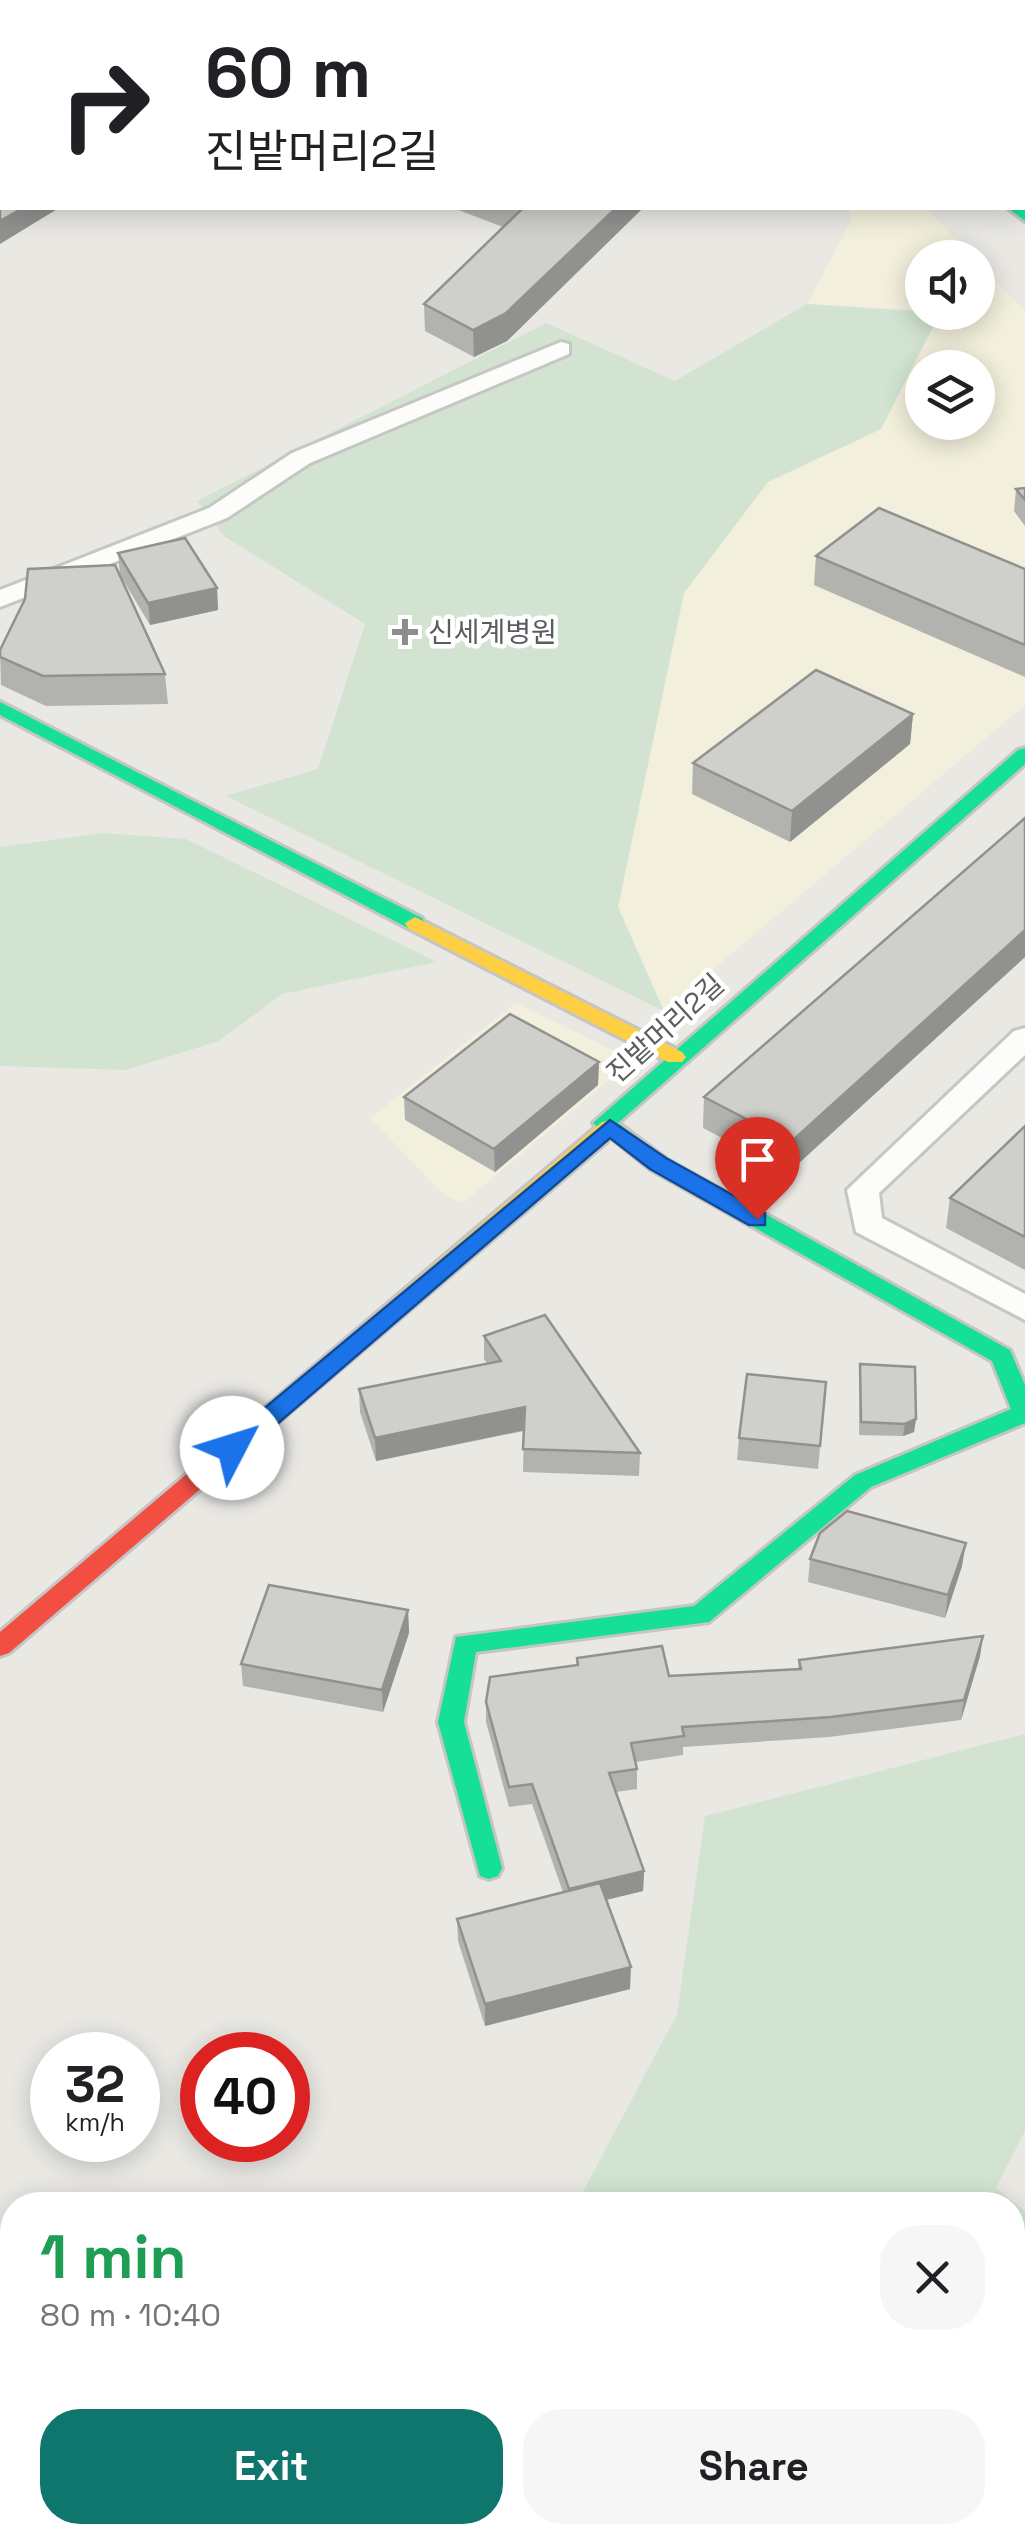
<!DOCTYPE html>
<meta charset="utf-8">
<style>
:root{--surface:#fff;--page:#f6f6f6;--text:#202124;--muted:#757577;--accent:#0f766e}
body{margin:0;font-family:"Space Grotesk","Noto Sans KR",sans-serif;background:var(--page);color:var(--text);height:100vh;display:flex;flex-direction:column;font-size:38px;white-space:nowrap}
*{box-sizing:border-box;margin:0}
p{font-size:32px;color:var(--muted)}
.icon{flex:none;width:55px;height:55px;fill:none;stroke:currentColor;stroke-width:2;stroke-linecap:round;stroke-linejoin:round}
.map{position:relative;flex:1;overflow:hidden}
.side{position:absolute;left:0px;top:2192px;width:1025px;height:352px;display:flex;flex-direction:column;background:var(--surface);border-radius:40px 40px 0 0;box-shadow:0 5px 25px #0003}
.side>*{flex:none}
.hud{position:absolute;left:0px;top:0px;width:1025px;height:210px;box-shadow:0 5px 25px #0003;background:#fff;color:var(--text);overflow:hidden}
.controls{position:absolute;left:905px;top:240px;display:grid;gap:20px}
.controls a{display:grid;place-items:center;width:90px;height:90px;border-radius:50%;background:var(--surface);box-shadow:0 5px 25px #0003;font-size:50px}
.speed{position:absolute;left:30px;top:2032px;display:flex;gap:20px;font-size:50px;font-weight:700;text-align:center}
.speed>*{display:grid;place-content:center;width:130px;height:130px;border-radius:50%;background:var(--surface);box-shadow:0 5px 25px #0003;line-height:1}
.speed small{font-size:25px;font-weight:400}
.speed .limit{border:15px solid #d22;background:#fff;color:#111}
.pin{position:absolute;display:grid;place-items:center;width:85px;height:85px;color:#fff;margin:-102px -42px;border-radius:50% 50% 50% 0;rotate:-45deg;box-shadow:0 0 10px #0007}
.pin .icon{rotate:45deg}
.me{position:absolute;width:110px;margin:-55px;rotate:50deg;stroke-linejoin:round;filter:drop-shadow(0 0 8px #0008)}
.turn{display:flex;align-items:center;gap:35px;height:210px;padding:0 40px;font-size:45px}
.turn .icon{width:130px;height:130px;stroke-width:2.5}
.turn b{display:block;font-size:70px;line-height:85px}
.round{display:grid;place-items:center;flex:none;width:105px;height:105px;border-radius:40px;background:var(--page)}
.headline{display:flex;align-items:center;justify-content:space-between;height:170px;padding:0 40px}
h1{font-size:60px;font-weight:700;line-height:75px;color:#1e9e55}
.primary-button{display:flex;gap:20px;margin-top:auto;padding:20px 40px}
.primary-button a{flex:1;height:115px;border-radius:40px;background:var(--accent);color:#fff;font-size:40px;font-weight:700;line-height:115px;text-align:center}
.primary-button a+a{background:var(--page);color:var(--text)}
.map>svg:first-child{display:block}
.commercial{fill:#f2efdc;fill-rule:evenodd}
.green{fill:#d2e4d1}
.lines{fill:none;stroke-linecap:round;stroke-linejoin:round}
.lane-casing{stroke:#c6c6c5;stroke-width:6}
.fast-casing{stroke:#c5c5c3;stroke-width:6}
.slow-casing{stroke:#c5c5c3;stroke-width:6}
.jam-casing{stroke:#c5c5c3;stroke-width:6}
.lane{fill:#fcfcfb;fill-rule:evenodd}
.fast{fill:#16e098;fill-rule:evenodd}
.slow{fill:#ffcf43;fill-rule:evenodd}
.jam{fill:#f24e42;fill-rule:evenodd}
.wall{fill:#b2b2af}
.shaded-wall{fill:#91918f}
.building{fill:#cfcfcc;stroke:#91918f;stroke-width:2.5}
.route{fill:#1a73e8;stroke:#114b97;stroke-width:2.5}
.poi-dot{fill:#8c8d8e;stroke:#fff;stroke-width:4}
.labels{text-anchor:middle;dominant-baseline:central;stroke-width:9;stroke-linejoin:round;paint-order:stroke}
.poi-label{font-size:28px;fill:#5a5c60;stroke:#fff;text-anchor:start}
.street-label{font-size:28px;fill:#5a5c60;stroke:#fff}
</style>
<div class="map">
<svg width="1025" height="2544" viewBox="0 0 1025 2544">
<rect width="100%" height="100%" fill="#e9e8e3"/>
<!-- commercial -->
<g class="commercial">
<polygon points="187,0 711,0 714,2 182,2"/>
<polygon points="850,208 926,208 973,257 922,258 922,310 807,304 851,221"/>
<path d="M978,262L1025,312V705L664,1011L618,907L684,592L768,482L881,429L940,313L978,312ZM922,368H978V422H922Z"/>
<polygon points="516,1003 633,1060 463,1203 444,1195 370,1118"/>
</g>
<!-- green -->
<g class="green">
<polygon points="807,304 940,313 881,429 768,482 684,593 618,907 664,1011 226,796 318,769 365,624 224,536 197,501 546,323 675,381"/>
<polygon points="103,833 186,839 437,962 282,994 219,1041 126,1070 0,1066 0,847"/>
<polygon points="1025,1734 1025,2131 996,2188 1025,2211 1025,2544 600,2544 601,2532 1012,2532 1012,2205 576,2205 677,2014 705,1816"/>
<polygon points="0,2483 12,2488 12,2532 110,2533 110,2544 0,2544"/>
</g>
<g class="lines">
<defs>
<g id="lane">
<polygon points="561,342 569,344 569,354 310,463 227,518 0,607 0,590 209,508 292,453"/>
<polygon points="1025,1028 1025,1055 879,1193 882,1218 1025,1294 1025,1320 856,1232 847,1190 1014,1031"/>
</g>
<g id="fast">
<polygon points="1022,206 1025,208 1025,221 1008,208"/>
<polygon points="0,702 422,918 425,923 415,929 408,928 0,715"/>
<polygon points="1025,748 1025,764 618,1123 666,1159 1010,1350 1025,1385 1025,1423 871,1487 709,1622 476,1652 464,1722 502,1868 498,1876 489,1879 480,1876 438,1722 456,1637 694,1606 855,1475 1011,1409 992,1361 650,1169 593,1123 1018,750"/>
</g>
<g id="slow">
<polygon points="415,917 682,1052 686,1057 682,1062 668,1062 408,928 405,923"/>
<polygon points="610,1120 621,1127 618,1132 275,1425 259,1425 255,1419 259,1413 602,1122"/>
</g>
<g id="jam">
<polygon points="799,0 816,0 817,2 801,2"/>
<polygon points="267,1410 275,1413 279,1419 275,1425 9,1653 0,1656 0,1632 259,1413"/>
</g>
</defs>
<!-- lane casing -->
<use href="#lane" class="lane-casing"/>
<!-- fast casing -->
<use href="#fast" class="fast-casing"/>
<!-- slow casing -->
<use href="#slow" class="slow-casing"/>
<!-- jam casing -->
<use href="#jam" class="jam-casing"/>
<!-- lane -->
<use href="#lane" class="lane"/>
<!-- fast -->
<use href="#fast" class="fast"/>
<!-- slow -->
<use href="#slow" class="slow"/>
<!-- jam -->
<use href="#jam" class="jam"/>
</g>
<!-- wall -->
<g class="wall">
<polygon points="453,208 643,208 507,341 474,357 425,331 424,304 503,227"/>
<polygon points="1025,488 1025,526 1014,511 1016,489"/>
<polygon points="118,553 217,588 218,610 150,625 120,575"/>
<polygon points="816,556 1025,569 1025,677 814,585"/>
<polygon points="0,650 165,674 168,704 46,706 1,685"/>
<polygon points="913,714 910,744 790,842 692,794 693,763"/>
<polygon points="1025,818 1025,957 788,1173 703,1128 704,1097"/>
<polygon points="599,1062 598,1085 495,1172 405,1120 404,1097"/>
<polygon points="1025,1126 1025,1270 946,1228 950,1198"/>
<polygon points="484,1336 640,1453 639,1476 523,1472 524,1431 376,1461 360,1412 359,1389 487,1363 484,1359"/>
<polygon points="860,1364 916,1419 914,1432 903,1436 859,1435"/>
<polygon points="826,1382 818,1469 737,1460 739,1438"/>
<polygon points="810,1559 962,1566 945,1618 808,1582"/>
<polygon points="408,1610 409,1633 383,1712 243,1686 241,1664"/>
<polygon points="983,1636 980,1656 961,1720 829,1737 683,1747 683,1755 636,1762 637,1769 637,1789 616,1792 644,1871 643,1891 606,1900 630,1989 485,2026 458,1941 457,1919 563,1892 532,1804 509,1807 486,1722 486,1702 576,1665 577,1658 669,1676 798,1670 799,1660"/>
</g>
<!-- shaded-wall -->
<g class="shaded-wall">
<polygon points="23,208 59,208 0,244 0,221"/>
<polygon points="616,208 643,208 507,341 474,357 473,330"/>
<polygon points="217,588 218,610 150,625 148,603"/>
<polygon points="913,714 910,744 790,842 792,811"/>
<polygon points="1025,930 1025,957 788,1173 791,1142"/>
<polygon points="599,1062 598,1085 495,1172 494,1149"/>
<polygon points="525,1407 525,1430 376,1461 375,1438"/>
<polygon points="916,1419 914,1432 903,1436 905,1424"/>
<polygon points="966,1543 962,1566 945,1618 948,1595"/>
<polygon points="408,1610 409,1633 383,1712 382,1690"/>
<polygon points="983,1636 980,1656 961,1720 964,1700"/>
<polygon points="644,1871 643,1891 568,1909 569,1889"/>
<polygon points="631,1967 630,1989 485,2026 485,2004"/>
</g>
<!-- building -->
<g class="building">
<polygon points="570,0 706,0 709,2 574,2"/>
<polygon points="2,160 2,208 23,208 0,221 0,161"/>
<polygon points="523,208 616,208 506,313 473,330 424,304"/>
<polygon points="1025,488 1025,500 1016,489"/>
<polygon points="879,508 1025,569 1025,645 816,556"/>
<polygon points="185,538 217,588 148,603 118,553"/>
<polygon points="115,565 165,674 43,676 0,657 0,650 25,599 28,569"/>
<polygon points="816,670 913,714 792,811 693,763"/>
<polygon points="1025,818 1025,930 791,1142 704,1097"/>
<polygon points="510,1014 599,1062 494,1149 404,1097"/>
<polygon points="1025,1126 1025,1237 950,1198"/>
<polygon points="545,1315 640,1453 523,1449 525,1407 375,1438 359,1389 501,1361 484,1336"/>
<polygon points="860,1364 915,1367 916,1419 905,1424 861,1422"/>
<polygon points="747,1374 826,1382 820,1446 739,1438"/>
<polygon points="847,1511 966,1543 948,1595 810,1559 820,1533"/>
<polygon points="269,1585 408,1610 382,1690 241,1664"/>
<polygon points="983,1636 964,1700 831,1717 682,1727 684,1736 631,1743 637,1769 609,1773 644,1871 569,1889 532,1784 509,1787 486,1702 490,1677 578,1665 577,1658 662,1646 669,1676 801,1669 799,1660"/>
<polygon points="600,1883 631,1967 485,2004 457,1919"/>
</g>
<!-- route -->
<polygon class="route" points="610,1120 666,1158 765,1213 765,1225 749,1225 650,1169 610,1138 241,1455 224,1455 220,1448 224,1442"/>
<!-- markers -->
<path class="poi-dot" d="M400 617h10v10h10v10h-10v10h-10v-10h-10v-10h10z"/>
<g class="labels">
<!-- poi labels -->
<g class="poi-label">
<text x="428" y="632">신세계병원</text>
</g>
<!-- street labels -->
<g class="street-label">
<text transform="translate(665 1028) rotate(-42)">진밭머리2길</text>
</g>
</g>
</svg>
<div class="controls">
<a><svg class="icon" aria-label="sound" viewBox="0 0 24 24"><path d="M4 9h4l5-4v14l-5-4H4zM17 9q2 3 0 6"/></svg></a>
<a><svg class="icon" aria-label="layers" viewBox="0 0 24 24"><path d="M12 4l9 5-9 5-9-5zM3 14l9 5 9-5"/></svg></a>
</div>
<div class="speed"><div>32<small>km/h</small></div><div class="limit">40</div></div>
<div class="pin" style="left:757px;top:1219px;background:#d93025"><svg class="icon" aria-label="arrive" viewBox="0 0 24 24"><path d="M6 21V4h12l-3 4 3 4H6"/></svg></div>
<svg class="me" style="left:232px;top:1448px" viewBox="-20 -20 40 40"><circle r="19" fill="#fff"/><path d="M0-13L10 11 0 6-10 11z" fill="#1a73e8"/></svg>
<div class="hud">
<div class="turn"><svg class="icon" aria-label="right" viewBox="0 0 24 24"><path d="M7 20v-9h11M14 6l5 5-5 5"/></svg><div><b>60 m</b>진밭머리2길</div></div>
</div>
<section class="side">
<div class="headline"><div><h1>1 min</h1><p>80 m · 10:40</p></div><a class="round"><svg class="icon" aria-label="close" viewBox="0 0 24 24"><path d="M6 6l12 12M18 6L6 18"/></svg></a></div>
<div class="primary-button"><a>Exit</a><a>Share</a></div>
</section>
</div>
